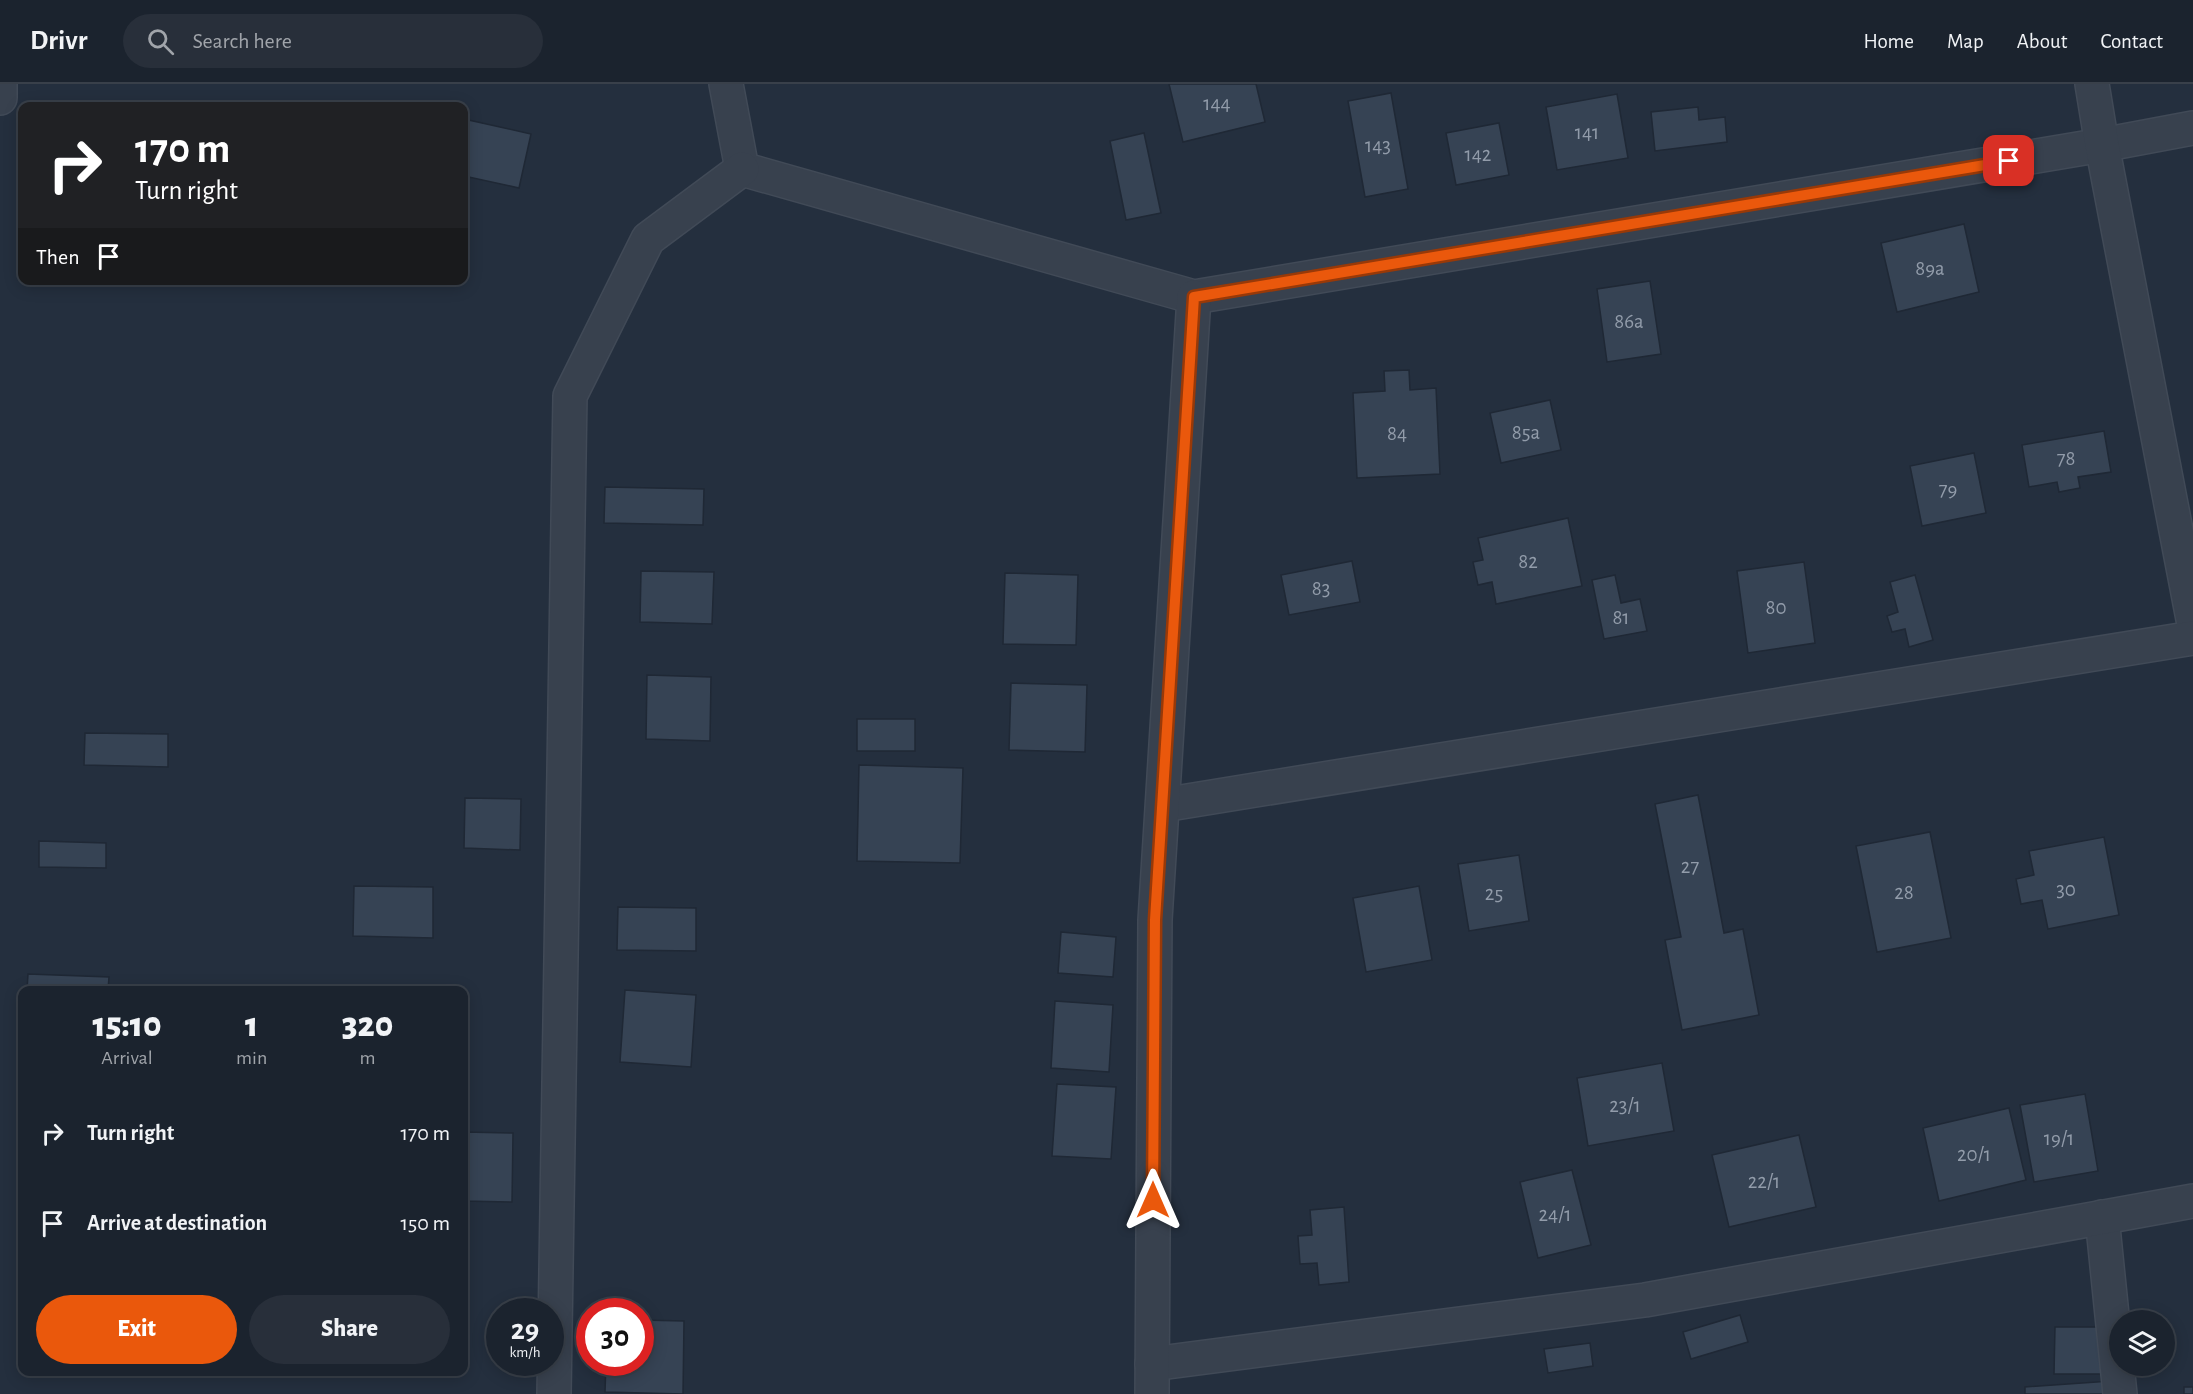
<!DOCTYPE html>
<meta charset="utf-8">
<style>
:root{--surface:#1b232e;--page:#282f3a;--text:#f1f3f6;--muted:#a0a4aa;--line:#39404a;--accent:#ea580c}
body{margin:0;font-family:"Alegreya Sans",sans-serif;background:var(--page);color:var(--text);height:100vh;display:flex;flex-direction:column;font-size:22px;white-space:nowrap}
*{box-sizing:border-box;margin:0}
p{font-size:20px;color:var(--muted)}
.icon{flex:none;width:33px;height:33px;fill:none;stroke:currentColor;stroke-width:2;stroke-linecap:round;stroke-linejoin:round}
.map{position:relative;flex:1;overflow:hidden}
.sheet{position:absolute;left:18px;top:902px;width:450px;height:390px;display:flex;flex-direction:column;background:var(--surface);border-radius:12px;box-shadow:0 3px 15px #0003,0 0 0 2px var(--line)}
.sheet>*{flex:none}
.hud{position:absolute;left:18px;top:18px;width:450px;height:183px;border-radius:12px;box-shadow:0 3px 15px #0003,0 0 0 2px var(--line);background:#202124;color:#fff;overflow:hidden}
.tools{position:absolute;left:2109px;top:1226px;display:grid;gap:12px}
.tools a{display:grid;place-items:center;width:66px;height:66px;border-radius:50%;background:var(--surface);box-shadow:0 3px 15px #0003,0 0 0 2px var(--line);font-size:30px}
.speed{position:absolute;left:486px;top:1214px;display:flex;gap:12px;font-size:30px;font-weight:700;text-align:center}
.speed>*{display:grid;place-content:center;width:78px;height:78px;border-radius:50%;background:var(--surface);box-shadow:0 3px 15px #0003,0 0 0 2px var(--line);line-height:1}
.speed small{font-size:15px;font-weight:400}
.speed .limit{border:9px solid #d22;background:#fff;color:#111}
.pin{position:absolute;display:grid;place-items:center;width:51px;height:51px;color:#fff;margin:-26px;border-radius:12px;box-shadow:0 3px 9px #0006}
.me{position:absolute;width:66px;margin:-33px;rotate:0deg;stroke-linejoin:round;filter:drop-shadow(0 0 4px #0008)}
.turn{display:flex;align-items:center;gap:21px;height:126px;padding:0 18px;font-size:27px}
.turn .icon{width:78px;height:78px;stroke-width:2.5}
.turn b{display:block;font-size:42px;line-height:51px}
.then{display:flex;align-items:center;height:57px;padding:0 18px;background:#0003;gap:12px;font-size:22px}
.eta{display:flex;justify-content:space-evenly;align-items:center;height:102px;text-align:center}
.eta b{font-size:36px;font-weight:800;line-height:42px}
.button{display:flex;gap:12px;margin-top:auto;padding:12px 18px}
.button a{flex:1;height:69px;border-radius:36px;background:var(--accent);color:#fff;font-size:24px;font-weight:800;line-height:69px;text-align:center}
.button a+a{background:var(--page);color:var(--text)}
ul{padding:0;list-style:none}
li{display:flex;align-items:center;gap:18px;height:90px;padding:0 18px}
li div{flex:1}
li b{display:block;font-size:22px}
li em{font-style:normal}
header{display:flex;align-items:center;gap:36px;box-sizing:border-box;height:84px;padding:0 30px;background:var(--surface);border-bottom:2px solid var(--line)}
header strong{font-size:28px}
nav{display:flex;gap:33px;margin-inline-start:auto;font-size:21px}
.search{width:420px;height:54px;background:var(--page);display:flex;align-items:center;gap:15px;box-sizing:border-box;padding:0 21px;border-radius:33px;color:var(--muted);font-size:22px}
.map>svg:first-child{display:block}
.building{fill:#364354;stroke:#1f2835;stroke-width:1.5}
.lines{fill:none;stroke-linecap:round;stroke-linejoin:round}
.minor-casing{stroke:#414a57;stroke-width:36}
.minor{stroke:#38414e;stroke-width:33}
.route-casing{stroke:#983908;stroke-width:15}
.route{stroke:#ea580c;stroke-width:10}
.labels{text-anchor:middle;dominant-baseline:central;stroke-width:6;stroke-linejoin:round;paint-order:stroke}
.number-label{font-size:21px;fill:#929caa}
</style>
<header>
<strong>Drivr</strong>
<div class="search"><svg class="icon" aria-label="search" viewBox="0 0 24 24"><circle cx="10" cy="10" r="6"/><path d="M15 15l6 6"/></svg>Search here</div>
<nav><a>Home</a><a>Map</a><a>About</a><a>Contact</a></nav>
</header>
<div class="map">
<svg width="2193" height="1310" viewBox="0 0 2193 1310">
<rect width="100%" height="100%" fill="#242f3e"/>
<!-- building -->
<g class="building">
<polygon points="1169,0 1256,0 1265,38 1183,58"/>
<polygon points="1391,9 1408,105 1365,113 1348,17"/>
<polygon points="1617,10 1628,74 1557,86 1546,23"/>
<polygon points="1698,23 1699,36 1725,33 1727,58 1655,67 1651,28"/>
<polygon points="464,35 531,50 519,104 464,92"/>
<polygon points="1499,39 1509,91 1456,101 1446,49"/>
<polygon points="1144,49 1161,129 1126,136 1110,57"/>
<polygon points="1964,140 1979,208 1897,228 1881,159"/>
<polygon points="1650,197 1661,270 1607,278 1597,205"/>
<polygon points="1409,286 1410,306 1436,304 1440,390 1357,394 1353,309 1385,307 1384,287"/>
<polygon points="1550,316 1561,366 1501,379 1490,329"/>
<polygon points="2104,347 2111,388 2078,393 2080,404 2059,408 2057,398 2029,403 2022,361"/>
<polygon points="1974,369 1986,429 1922,442 1910,382"/>
<polygon points="605,403 704,405 703,441 604,439"/>
<polygon points="1568,434 1582,502 1496,520 1492,498 1478,501 1473,478 1483,476 1478,454"/>
<polygon points="1352,477 1360,518 1289,531 1281,491"/>
<polygon points="1804,478 1815,559 1748,569 1737,487"/>
<polygon points="641,487 714,488 712,540 640,538"/>
<polygon points="1005,489 1078,491 1076,561 1003,560"/>
<polygon points="1615,491 1621,519 1640,515 1647,547 1604,555 1592,496"/>
<polygon points="1915,491 1933,556 1909,563 1905,545 1892,548 1887,532 1898,528 1890,498"/>
<polygon points="647,591 711,593 710,657 646,655"/>
<polygon points="1011,599 1087,601 1085,668 1009,666"/>
<rect x="857" y="635" width="58" height="32"/>
<polygon points="85,649 168,650 168,683 84,681"/>
<polygon points="859,681 963,684 960,779 857,777"/>
<polygon points="1698,711 1724,849 1743,845 1759,931 1682,946 1665,856 1681,853 1655,720"/>
<polygon points="465,714 521,715 520,766 464,764"/>
<polygon points="1930,748 1951,854 1877,868 1856,762"/>
<polygon points="2104,753 2119,831 2048,845 2042,816 2021,820 2016,795 2034,791 2029,767"/>
<polygon points="39,757 106,759 106,784 39,783"/>
<polygon points="1519,771 1529,837 1469,847 1458,780"/>
<polygon points="354,802 433,803 433,854 353,852"/>
<polygon points="1419,802 1432,876 1366,888 1353,814"/>
<polygon points="618,823 696,824 696,867 617,866"/>
<polygon points="1061,848 1116,853 1113,893 1058,889"/>
<polygon points="28,890 109,893 108,906 27,906"/>
<polygon points="625,906 696,911 691,983 620,978"/>
<polygon points="1055,917 1113,921 1109,988 1051,984"/>
<polygon points="1662,979 1674,1047 1588,1062 1577,994"/>
<polygon points="1057,1000 1116,1003 1111,1075 1052,1072"/>
<polygon points="2085,1010 2098,1087 2034,1098 2020,1021"/>
<polygon points="2009,1024 2026,1096 1939,1117 1923,1044"/>
<polygon points="464,1048 513,1049 512,1118 464,1117"/>
<polygon points="1799,1051 1816,1123 1729,1143 1712,1071"/>
<polygon points="1572,1086 1591,1161 1538,1174 1520,1098"/>
<polygon points="1344,1123 1349,1198 1319,1201 1317,1179 1300,1180 1298,1152 1312,1151 1310,1126"/>
<polygon points="1740,1231 1748,1258 1691,1275 1683,1248"/>
<polygon points="640,1236 684,1237 683,1310 605,1308 606,1278 640,1278"/>
<polygon points="2055,1243 2109,1243 2108,1290 2054,1290"/>
<polygon points="1590,1259 1593,1282 1548,1289 1544,1265"/>
<polygon points="2111,1297 2111,1310 2025,1310 2025,1303"/>
<rect x="2184" y="1303" width="9" height="7"/>
</g>
<g class="lines">
<defs>
<g id="minor">
<polyline points="726,0 742,85 1194,213 2102,61 2193,44"/>
<polyline points="2092,0 2102,61 2193,535"/>
<polyline points="0,14 0,0"/>
<polyline points="1163,721 2193,554"/>
<polyline points="2102,1133 2120,1310"/>
<polyline points="1152,1280 1645,1216 2193,1117"/>
<polyline points="554,1310 570,312 648,155 742,85"/>
<polyline points="1152,1310 1155,836 1194,213"/>
</g>
</defs>
<!-- minor casing -->
<use href="#minor" class="minor-casing"/>
<!-- minor -->
<use href="#minor" class="minor"/>
</g>
<g class="lines">
<defs>
<polyline id="route" points="1153,1116 1155,836 1194,213 2009,77"/>
</defs>
<!-- route casing -->
<use href="#route" class="route-casing"/>
<!-- route -->
<use href="#route" class="route"/>
</g>
<g class="labels">
<!-- number labels -->
<g class="number-label">
<text x="1217" y="19">144</text>
<text x="1587" y="48">141</text>
<text x="1378" y="61">143</text>
<text x="1478" y="70">142</text>
<text x="1930" y="184">89а</text>
<text x="1629" y="237">86а</text>
<text x="1526" y="348">85а</text>
<text x="1397" y="349">84</text>
<text x="2066" y="374">78</text>
<text x="1948" y="405">79</text>
<text x="1528" y="477">82</text>
<text x="1321" y="504">83</text>
<text x="1776" y="523">80</text>
<text x="1621" y="533">81</text>
<text x="1690" y="782">27</text>
<text x="2066" y="805">30</text>
<text x="1904" y="808">28</text>
<text x="1494" y="809">25</text>
<text x="1625" y="1021">23/1</text>
<text x="2059" y="1054">19/1</text>
<text x="1974" y="1070">20/1</text>
<text x="1764" y="1097">22/1</text>
<text x="1555" y="1130">24/1</text>
</g>
</g>
</svg>
<div class="tools">
<a><svg class="icon" aria-label="layers" viewBox="0 0 24 24"><path d="M12 4l9 5-9 5-9-5zM3 14l9 5 9-5"/></svg></a>
</div>
<div class="speed"><div>29<small>km/h</small></div><div class="limit">30</div></div>
<div class="pin" style="left:2009px;top:77px;background:#d93025"><svg class="icon" aria-label="arrive" viewBox="0 0 24 24"><path d="M6 21V4h12l-3 4 3 4H6"/></svg></div>
<svg class="me" style="left:1153px;top:1116px" viewBox="-20 -20 40 40"><path d="M0-17L14 15 0 8-14 15z" fill="#ea580c" stroke="#fff" stroke-width="4"/></svg>
<div class="hud">
<div class="turn"><svg class="icon" aria-label="right" viewBox="0 0 24 24"><path d="M7 20v-9h11M14 6l5 5-5 5"/></svg><div><b>170 m</b>Turn right</div></div>
<div class="then">Then<svg class="icon" aria-label="arrive" viewBox="0 0 24 24"><path d="M6 21V4h12l-3 4 3 4H6"/></svg></div>
</div>
<section class="sheet">
<div class="eta">
<div><b>15:10</b><p>Arrival</p></div>
<div><b>1</b><p>min</p></div>
<div><b>320</b><p>m</p></div>
</div>
<ul>
<li><svg class="icon" aria-label="right" viewBox="0 0 24 24"><path d="M7 20v-9h11M14 6l5 5-5 5"/></svg><div><b>Turn right</b></div><em>170 m</em></li>
<li><svg class="icon" aria-label="arrive" viewBox="0 0 24 24"><path d="M6 21V4h12l-3 4 3 4H6"/></svg><div><b>Arrive at destination</b></div><em>150 m</em></li>
</ul>
<div class="button"><a>Exit</a><a>Share</a></div>
</section>
</div>
